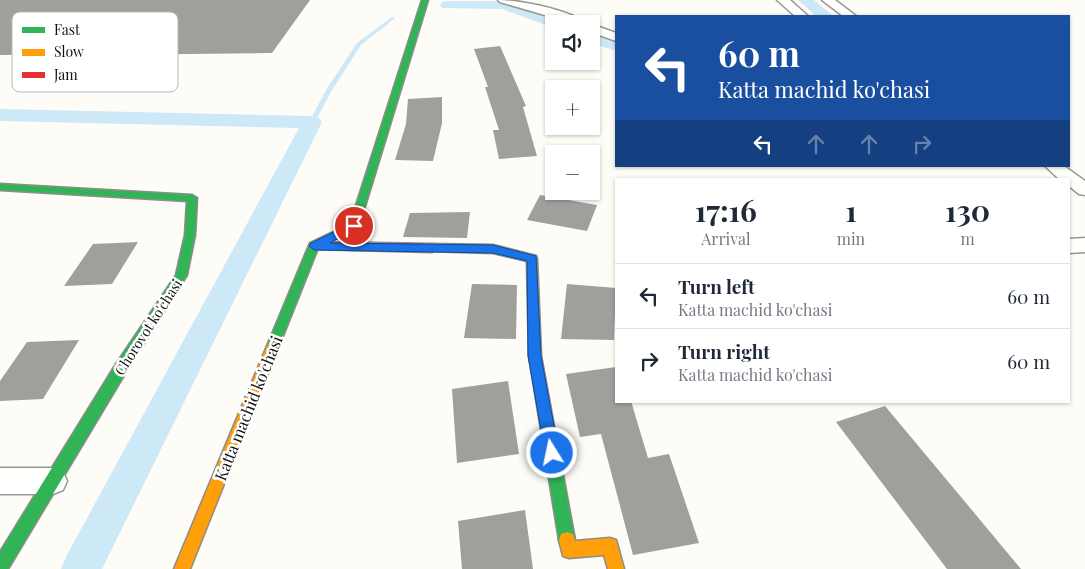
<!DOCTYPE html>
<meta charset="utf-8">
<style>
:root{--surface:#fff;--page:#f6f6f7;--text:#1f2937;--muted:#747a83;--line:#e0e1e3}
body{margin:0;font-family:"Playfair Display",serif;background:var(--page);color:var(--text);height:100vh;display:flex;flex-direction:column;font-size:19px;white-space:nowrap}
*{box-sizing:border-box;margin:0}
p{font-size:16px;color:var(--muted)}
.icon{flex:none;width:28px;height:28px;fill:none;stroke:currentColor;stroke-width:2;stroke-linecap:round;stroke-linejoin:round}
.map{position:relative;flex:1;overflow:hidden}
.side{position:absolute;left:615px;top:178px;width:455px;height:225px;display:flex;flex-direction:column;background:var(--surface);border-radius:0px;box-shadow:0 1px 4px #0004}
.side>*{flex:none}
.hud{position:absolute;left:615px;top:15px;width:455px;height:152px;border-radius:0px;box-shadow:0 1px 4px #0004;background:#1a4fa0;color:#fff;overflow:hidden}
.tools{position:absolute;left:545px;top:15px;display:grid;gap:10px}
.tools a{display:grid;place-items:center;width:55px;height:55px;border-radius:0px;background:var(--surface);box-shadow:0 1px 4px #0004;font-size:25px}
.pin{position:absolute;display:grid;place-items:center;width:42px;height:42px;color:#fff;margin:-21px;border:2px solid #fff;border-radius:50%;box-shadow:0 1px 5px #0007}
.me{position:absolute;width:55px;margin:-28px;rotate:350deg;stroke-linejoin:round;filter:drop-shadow(0 0 4px #0008)}
.turn{display:flex;align-items:center;gap:18px;height:105px;padding:0 20px;font-size:22px}
.turn .icon{width:65px;height:65px;stroke-width:2.5}
.turn b{display:block;font-size:35px;line-height:42px}
.lanes{display:flex;align-items:center;height:48px;padding:0 20px;background:#0003;justify-content:center;gap:25px;direction:ltr}
.lanes .off{opacity:.35}
.eta{display:flex;justify-content:space-evenly;align-items:center;height:85px;text-align:center}
.eta b{font-size:30px;font-weight:700;line-height:35px}
ul{padding:0;list-style:none}
li{display:flex;align-items:center;gap:15px;height:65px;padding:0 20px;border-top:1px solid var(--line)}
li div{flex:1}
li b{display:block;font-size:19px}
li em{font-style:normal}
.map>svg:first-child{display:block}
.lines{fill:none;stroke-linecap:round;stroke-linejoin:round}
.stream{fill:#cde8f7;fill-rule:evenodd}
.canal{fill:#cde8f7;fill-rule:evenodd}
.building{fill:#a19f9c}
.street-casing{stroke:#979795;stroke-width:3}
.fast-casing{stroke:#8e8d8b;stroke-width:3}
.slow-casing{stroke:#8e8d8b;stroke-width:3}
.jam-casing{stroke:#8e8d8b;stroke-width:3}
.street{fill:#fffffe;fill-rule:evenodd}
.fast{fill:#30b455;fill-rule:evenodd}
.slow{fill:#ff9f0a;fill-rule:evenodd}
.jam{fill:#e5322d;fill-rule:evenodd}
.route{fill:#1a73e8;stroke:#114b97}
.labels{text-anchor:middle;dominant-baseline:central;stroke-width:5;stroke-linejoin:round;paint-order:stroke}
.street-label{font-size:14px;fill:#111;stroke:#fff}
.near-street-label{font-size:16px;fill:#111;stroke:#fff}
.key{fill:#fff;stroke:#b8b8b8;stroke-width:1}
.key-label{font-size:14px;fill:#111}
</style>
<div class="map">
<svg width="1085" height="569" viewBox="0 0 1085 569">
<rect width="100%" height="100%" fill="#fdfcf7"/>
<g class="lines">
<!-- stream -->
<polygon class="stream" points="392,17 395,18 361,45 332,90 315,122 312,124 310,123 309,122 326,90 357,43"/>
<!-- canal -->
<g class="canal">
<polygon points="798,0 814,0 833,16 816,16"/>
<polygon points="447,1 504,1 562,21 564,24 554,24 554,28 502,9 442,8 440,5 442,2"/>
<polygon points="591,32 616,40 616,51 591,43"/>
<polygon points="0,109 312,116 319,118 322,122 102,569 61,569 67,555 299,128 0,121"/>
</g>
</g>
<!-- building -->
<g class="building">
<polygon points="0,0 310,0 272,53 96,55 98,54 0,55"/>
<polygon points="500,46 526,106 523,107 537,156 499,159 493,130 499,130 485,87 488,87 474,49"/>
<polygon points="442,97 442,123 433,161 395,160 406,124 408,99"/>
<polygon points="540,195 597,205 587,231 527,220"/>
<polygon points="470,212 467,238 403,237 410,213"/>
<polygon points="138,242 112,284 64,286 93,244"/>
<polygon points="472,284 517,285 516,339 464,338"/>
<polygon points="567,284 616,288 614,340 561,339"/>
<polygon points="79,340 43,399 0,401 0,381 27,342"/>
<polygon points="616,367 616,401 631,401 648,458 669,454 699,543 633,555 601,434 580,437 566,374"/>
<polygon points="508,381 519,454 457,463 452,389"/>
<polygon points="885,406 966,503 1021,569 947,569 836,422"/>
<polygon points="525,510 533,569 462,569 458,521"/>
</g>
<g class="lines">
<defs>
<g id="street">
<path d="M498,0C518,0 572,10 586,24H569L548,16L500,2Z"/>
<polygon points="777,0 790,0 808,16 795,16"/>
<polygon points="822,0 835,0 856,16 843,16"/>
<polygon points="591,24 616,33 616,41 591,32"/>
<polygon points="1045,166 1064,166 1085,181 1085,195 1079,194 1069,186 1069,179 1059,179"/>
<polygon points="1085,238 1085,252 1069,253 1069,239"/>
<polygon points="0,468 53,468 63,472 67,481 63,490 53,494 0,494"/>
</g>
<g id="fast">
<polygon points="422,0 428,0 359,226 318,248 279,346 277,349 273,351 269,349 267,346 310,243 350,224"/>
<polygon points="0,184 192,195 197,198 195,235 187,275 126,372 8,569 0,569 0,552 116,364 176,275 185,235 187,201 0,190"/>
<polygon points="432,244 493,245 536,256 537,259 541,356 575,540 573,546 567,548 561,546 559,540 529,356 527,261 493,253 428,251 427,248"/>
</g>
<g id="slow">
<polygon points="273,341 277,343 279,346 190,569 174,569 267,346 269,343"/>
<polygon points="567,532 573,534 575,541 610,538 616,540 624,569 608,569 604,555 569,558 563,556 559,540 561,534"/>
</g>
<polygon id="jam" points="318,242 432,244 437,248 432,252 314,249 313,246 314,243"/>
</defs>
<!-- street casing -->
<use href="#street" class="street-casing"/>
<!-- fast casing -->
<use href="#fast" class="fast-casing"/>
<!-- slow casing -->
<use href="#slow" class="slow-casing"/>
<!-- jam casing -->
<use href="#jam" class="jam-casing"/>
<!-- street -->
<use href="#street" class="street"/>
<!-- fast -->
<use href="#fast" class="fast"/>
<!-- slow -->
<use href="#slow" class="slow"/>
<!-- jam -->
<use href="#jam" class="jam"/>
</g>
<!-- route -->
<polygon class="route" points="354,222 359,226 358,228 330,243 493,245 536,256 541,356 559,453 557,458 552,460 547,458 545,453 528,356 527,261 493,253 314,250 309,246 311,243"/>
<g class="labels">
<!-- street labels -->
<g class="street-label">
<text transform="translate(148 327) rotate(-57)">Chorovot ko'chasi</text>
</g>
<!-- near-street labels -->
<g class="near-street-label">
<text transform="translate(248 408) rotate(-68)">Katta machid ko'chasi</text>
</g>
</g>
<!-- legend -->
<rect x="12" y="12" width="166" height="80" rx="8" class="key"/>
<rect x="22" y="27" width="23" height="6" fill="#30b455"/>
<rect x="22" y="49" width="23" height="7" fill="#ff9f0a"/>
<rect x="22" y="72" width="23" height="6" fill="#e5322d"/>
<g class="key-label">
<text x="54" y="35">Fast</text>
<text x="54" y="57">Slow</text>
<text x="54" y="80">Jam</text>
</g>
</svg>
<div class="tools">
<a><svg class="icon" aria-label="sound" viewBox="0 0 24 24"><path d="M4 9h4l5-4v14l-5-4H4zM17 9q2 3 0 6"/></svg></a>
<a>+</a>
<a>−</a>
</div>
<div class="pin" style="left:354px;top:226px;background:#d93025"><svg class="icon" aria-label="arrive" viewBox="0 0 24 24"><path d="M6 21V4h12l-3 4 3 4H6"/></svg></div>
<svg class="me" style="left:552px;top:453px" viewBox="-20 -20 40 40"><circle r="17" fill="#1a73e8" stroke="#fff" stroke-width="3"/><path d="M0-11L8 9 0 5-8 9z" fill="#fff"/></svg>
<div class="hud">
<div class="turn"><svg class="icon" aria-label="left" viewBox="0 0 24 24"><path d="M17 20v-9H6M10 6l-5 5 5 5"/></svg><div><b>60 m</b>Katta machid ko'chasi</div></div>
<div class="lanes"><svg class="icon" aria-label="left" viewBox="0 0 24 24"><path d="M17 20v-9H6M10 6l-5 5 5 5"/></svg><svg class="icon off" aria-label="ahead" viewBox="0 0 24 24"><path d="M12 20V5M6 11l6-6 6 6"/></svg><svg class="icon off" aria-label="ahead" viewBox="0 0 24 24"><path d="M12 20V5M6 11l6-6 6 6"/></svg><svg class="icon off" aria-label="right" viewBox="0 0 24 24"><path d="M7 20v-9h11M14 6l5 5-5 5"/></svg></div>
</div>
<section class="side">
<div class="eta">
<div><b>17:16</b><p>Arrival</p></div>
<div><b>1</b><p>min</p></div>
<div><b>130</b><p>m</p></div>
</div>
<ul>
<li><svg class="icon" aria-label="left" viewBox="0 0 24 24"><path d="M17 20v-9H6M10 6l-5 5 5 5"/></svg><div><b>Turn left</b><p>Katta machid ko'chasi</p></div><em>60 m</em></li>
<li><svg class="icon" aria-label="right" viewBox="0 0 24 24"><path d="M7 20v-9h11M14 6l5 5-5 5"/></svg><div><b>Turn right</b><p>Katta machid ko'chasi</p></div><em>60 m</em></li>
</ul>
</section>
</div>
